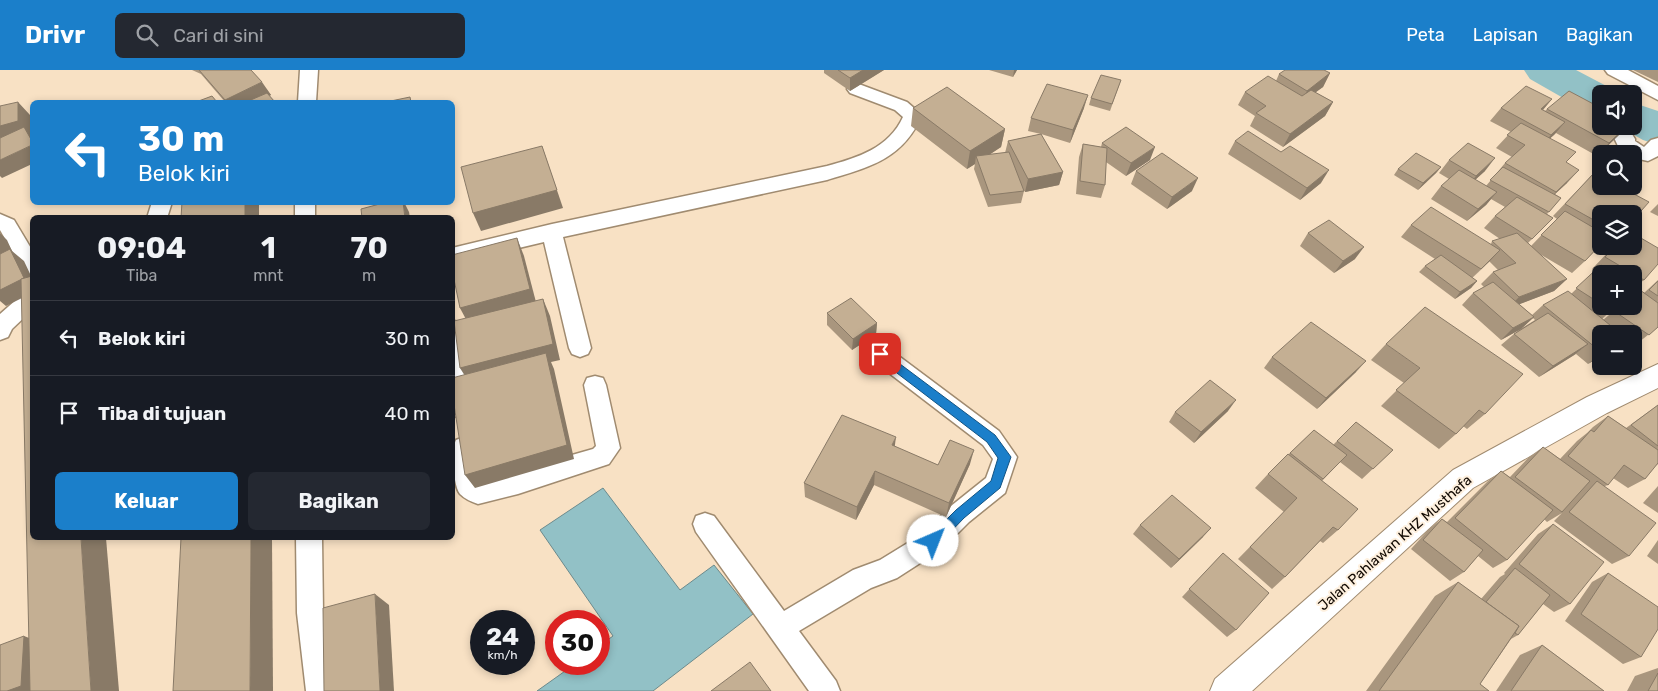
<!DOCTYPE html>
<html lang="id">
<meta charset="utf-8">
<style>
:root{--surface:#171b24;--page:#242831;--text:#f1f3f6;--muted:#9ea1a6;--line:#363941;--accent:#1b7fca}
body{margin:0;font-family:Rubik,sans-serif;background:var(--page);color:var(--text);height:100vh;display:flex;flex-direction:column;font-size:19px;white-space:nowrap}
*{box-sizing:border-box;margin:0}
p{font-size:16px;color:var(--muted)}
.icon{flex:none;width:28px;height:28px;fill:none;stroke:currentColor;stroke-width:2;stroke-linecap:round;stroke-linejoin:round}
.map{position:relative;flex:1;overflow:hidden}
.details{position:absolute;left:30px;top:145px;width:425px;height:325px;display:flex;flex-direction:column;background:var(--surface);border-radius:8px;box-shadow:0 2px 8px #0003}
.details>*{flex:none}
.hud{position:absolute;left:30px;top:30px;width:425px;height:105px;border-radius:8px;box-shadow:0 2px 8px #0003;background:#1b7fca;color:#fff;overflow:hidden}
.buttons{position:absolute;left:1592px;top:15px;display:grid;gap:10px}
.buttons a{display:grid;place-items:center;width:50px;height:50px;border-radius:8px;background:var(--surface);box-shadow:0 2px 8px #0003;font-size:25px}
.speed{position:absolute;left:470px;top:540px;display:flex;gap:10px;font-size:25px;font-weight:700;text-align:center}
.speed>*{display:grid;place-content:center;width:65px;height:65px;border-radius:50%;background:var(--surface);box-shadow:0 2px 8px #0003;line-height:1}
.speed small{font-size:12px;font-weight:400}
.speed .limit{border:8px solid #d22;background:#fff;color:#111}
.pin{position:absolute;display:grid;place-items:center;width:42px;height:42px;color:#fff;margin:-21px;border-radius:10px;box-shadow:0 2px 8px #0006}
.me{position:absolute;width:55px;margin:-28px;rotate:44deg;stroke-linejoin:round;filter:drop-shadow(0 0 4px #0008)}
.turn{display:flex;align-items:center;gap:18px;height:105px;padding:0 25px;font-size:22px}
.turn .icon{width:65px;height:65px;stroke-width:2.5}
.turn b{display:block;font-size:35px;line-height:42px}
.eta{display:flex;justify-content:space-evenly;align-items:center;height:85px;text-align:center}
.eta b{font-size:30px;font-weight:700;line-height:35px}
.action{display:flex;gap:10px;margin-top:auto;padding:10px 25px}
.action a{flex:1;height:58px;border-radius:8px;background:var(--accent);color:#fff;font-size:20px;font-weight:700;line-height:58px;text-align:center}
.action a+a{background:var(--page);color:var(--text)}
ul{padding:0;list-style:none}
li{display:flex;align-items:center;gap:15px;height:75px;padding:0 25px;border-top:1px solid var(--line)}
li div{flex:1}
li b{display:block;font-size:19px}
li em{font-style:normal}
header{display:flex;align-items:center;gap:30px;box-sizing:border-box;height:70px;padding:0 25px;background:var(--accent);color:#fff}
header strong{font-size:24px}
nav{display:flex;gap:28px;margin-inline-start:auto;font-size:18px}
.search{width:350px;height:45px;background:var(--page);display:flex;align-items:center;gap:12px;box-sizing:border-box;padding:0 18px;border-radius:8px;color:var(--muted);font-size:19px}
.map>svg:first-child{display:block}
.water{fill:#92c1c6;stroke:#6c8a8c}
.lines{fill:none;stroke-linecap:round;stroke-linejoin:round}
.river{fill:#92c1c6;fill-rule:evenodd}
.minor-casing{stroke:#a08b70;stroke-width:3}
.tertiary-casing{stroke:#a08b70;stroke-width:2}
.minor{fill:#fff;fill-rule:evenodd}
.tertiary{fill:#fff;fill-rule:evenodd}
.wall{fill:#a9967e;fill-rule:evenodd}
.shaded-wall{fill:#897a67}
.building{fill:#c4af93;stroke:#897a67}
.route{fill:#1b7fca;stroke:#125383}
.labels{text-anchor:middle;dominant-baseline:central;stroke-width:4;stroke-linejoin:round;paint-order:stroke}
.street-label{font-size:14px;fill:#120a03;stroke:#fef0de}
</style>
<header>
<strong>Drivr</strong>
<div class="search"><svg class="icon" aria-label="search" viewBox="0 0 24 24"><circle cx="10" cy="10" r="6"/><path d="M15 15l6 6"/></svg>Cari di sini</div>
<nav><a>Peta</a><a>Lapisan</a><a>Bagikan</a></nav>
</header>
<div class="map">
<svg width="1658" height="621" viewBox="0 0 1658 621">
<rect width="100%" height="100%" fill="#f8e1c4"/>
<!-- water -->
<polygon class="water" points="603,418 680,520 714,495 753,544 653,621 537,621 575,594 599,594 599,576 613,566 540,460"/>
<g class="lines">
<!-- river -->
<g class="river">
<polygon points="1524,0 1576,0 1616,21 1618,24 1601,24 1601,45 1586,41 1530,9"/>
<polygon points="1634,33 1658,41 1658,75 1643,70 1618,56 1634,56"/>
</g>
<defs>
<g id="minor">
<polygon points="300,0 318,0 316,32 298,32"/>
<polygon points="1605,0 1628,0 1658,16 1658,30 1608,4"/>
<path d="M856,13L907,32L922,45C903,89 870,97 827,110L563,167L591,278L588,284L580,287L572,284L569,278L544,172L452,194V178L552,154L827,96C857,88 889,78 903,47L895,40L850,23L847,19L850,15Z"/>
<path d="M1601,51V56C1618,56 1626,53 1635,69V71L1644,77L1651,70L1658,68V86L1648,91L1634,88V84C1618,84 1620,78 1614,68L1600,60L1598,56Z"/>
<polygon points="152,132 172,132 167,148 147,148"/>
<rect x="295" y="132" width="20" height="16"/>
<polygon points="0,144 14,150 32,180 32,205 25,203 0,160"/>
<polygon points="32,220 32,240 12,259 8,267 0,270 0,244 25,222"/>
<polygon points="452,250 460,253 463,259 471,338 468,345 460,348 452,345"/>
<polygon points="880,275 888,278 999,361 1017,387 1005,423 969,452 942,479 897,508 871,518 799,561 836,611 840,621 809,621 696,462 693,454 696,446 705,443 714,446 784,541 853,500 880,490 924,463 951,436 986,408 993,389 983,375 872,290 869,284 872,278"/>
<path d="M595,306L603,308L606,315L620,378L609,394L518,424L478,434C472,432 465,429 460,424C453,416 451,379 456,370L464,367L472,370L476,377L481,411L593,379L596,376L584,315L587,308Z"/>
<polygon points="296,468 322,468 323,543 334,621 306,621 297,543"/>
</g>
<polygon id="tertiary" points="1658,294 1658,318 1607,343 1473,418 1252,621 1210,621 1215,609 1453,400 1587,327"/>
</defs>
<!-- minor casing -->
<use href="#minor" class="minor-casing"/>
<!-- tertiary casing -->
<use href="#tertiary" class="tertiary-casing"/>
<!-- minor -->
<use href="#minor" class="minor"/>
<!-- tertiary -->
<use href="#tertiary" class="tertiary"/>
</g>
<!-- wall -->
<g class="wall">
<polygon points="192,0 251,0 271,25 269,26 275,32 225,32 201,4"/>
<polygon points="824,0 884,0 850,21 824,3"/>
<polygon points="989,0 1017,0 1013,7"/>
<polygon points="1633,0 1658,0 1658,12"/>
<polygon points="1330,3 1323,17 1315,22 1333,32 1325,46 1283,77 1250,56 1255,46 1238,35 1245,22 1276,11 1279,4"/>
<polygon points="1121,10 1110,41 1089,35 1091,28"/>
<path d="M1552,29L1543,40L1545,41L1547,39L1628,56L1597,86L1556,63L1550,68L1567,93V113L1555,124L1561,128L1547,144L1553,148L1528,173L1531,176L1557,149L1553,146L1594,103L1601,144V174L1585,191L1572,203L1538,183L1567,209L1554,221L1519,234L1532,245L1543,235L1571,224L1595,201L1592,199L1614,176H1634L1644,210L1636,216L1634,219V204H1601V236H1616L1602,249L1603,250L1620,236L1644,223L1658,210V257L1634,276V264H1601V286L1588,294L1576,284L1539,307L1501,275L1514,264L1519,260L1501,270L1462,235L1473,223L1484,217L1481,214L1493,202L1498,200L1489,191L1472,208L1477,211L1471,218L1455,229L1419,202L1425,196L1435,189L1401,167L1411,155L1491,174L1492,171L1500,169L1484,158L1495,146L1505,137L1491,129L1486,135L1467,151L1431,129L1441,116L1449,109L1439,103L1449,90L1485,101L1475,110L1486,116L1505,93L1512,87L1496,78L1511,62L1490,51L1501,38ZM1533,248L1535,250L1522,258Z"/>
<polygon points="913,38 1005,59 1001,77 989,85 1005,83 1008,71 1041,64 1028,61 1031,48 1084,38 1070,73 1041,64 1063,102 1059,115 1025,122 1022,117 1024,121 1021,133 988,137 974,99 975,94 967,99 911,56"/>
<polygon points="1235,71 1321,113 1300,130 1228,84"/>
<polygon points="1102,73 1150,90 1126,106 1106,92 1105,115 1101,128 1076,124 1079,87 1083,74 1101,77"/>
<polygon points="1441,97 1436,103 1418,120 1394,105 1398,99"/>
<polygon points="1136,101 1192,121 1167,139 1131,114"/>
<polygon points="1658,134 1658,146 1650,142"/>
<polygon points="1308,163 1355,189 1334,203 1300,176"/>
<polygon points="827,243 877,253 876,264 852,280 827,255"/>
<polygon points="1386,274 1485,344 1467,359 1463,356 1456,364 1439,379 1381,336 1404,313 1371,290"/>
<polygon points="1272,287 1356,302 1317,339 1264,298"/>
<polygon points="1658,335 1658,394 1655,396 1645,409 1628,418 1613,408 1608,415 1605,416 1629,486 1612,494 1554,451 1562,443 1547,452 1544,449 1507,490 1493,498 1478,486 1464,502 1450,511 1411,479 1430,458 1442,449 1447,452 1488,411 1501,401 1510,407 1529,387 1543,377 1560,389 1577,371 1587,363 1593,357 1608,346 1626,358"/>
<polygon points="1228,341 1194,373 1169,352 1175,342"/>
<polygon points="1356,352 1393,380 1362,409 1340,392 1322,411 1338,460 1323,473 1320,471 1285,507 1272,519 1238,489 1284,442 1255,418 1268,404 1314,360 1333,375"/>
<polygon points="895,377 938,395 970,394 946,447 874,415 856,450 805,427 804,413"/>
<polygon points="1658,416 1658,443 1643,433"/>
<polygon points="1553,454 1570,534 1554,542 1543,534 1518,565 1511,569 1480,614 1489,621 1366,621 1435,526 1458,512 1481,529 1500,507 1505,504 1504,503 1538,464"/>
<polygon points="1140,455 1203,467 1171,498 1133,464"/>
<polygon points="1658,470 1658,494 1647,486"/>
<polygon points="1223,483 1236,560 1227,567 1182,527"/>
<polygon points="1608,503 1641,587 1623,594 1565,551 1592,512"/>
<polygon points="1542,575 1604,621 1496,621 1520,585"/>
<polygon points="1658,598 1658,621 1627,621 1635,606"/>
</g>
<!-- shaded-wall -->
<g class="shaded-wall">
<polygon points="863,0 884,0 850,21 850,8"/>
<polygon points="1014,0 1017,0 1013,7"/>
<polygon points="1330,3 1323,17 1300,34 1307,21"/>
<polygon points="262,12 271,25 255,32 227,32 225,30"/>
<polygon points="1088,25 1084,38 1070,73 1073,60"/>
<polygon points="1552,29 1541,42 1541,39"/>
<polygon points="18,32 30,45 31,64 32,66 32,71 0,73 0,56"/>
<polygon points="1333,32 1325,46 1283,77 1290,64"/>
<polygon points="1565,52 1554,65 1539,78 1551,65"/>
<polygon points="1628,56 1618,66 1597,86 1609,73"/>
<polygon points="1005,59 1001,77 978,92 976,86 975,94 967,99 970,81"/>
<polygon points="32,75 32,94 2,108 0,106 0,90"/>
<polygon points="542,76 563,138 481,161 473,143"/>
<polygon points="1155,77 1150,90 1126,106 1131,93"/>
<polygon points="1495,88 1485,101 1466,118 1476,106"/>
<polygon points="1441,97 1436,103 1418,120 1423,113"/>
<polygon points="1329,100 1321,113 1300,130 1307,118"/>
<polygon points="1579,100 1567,113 1544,134 1556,122"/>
<polygon points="1063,102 1059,115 1025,122 1028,109"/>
<polygon points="1198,108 1192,121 1167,139 1172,127"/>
<polygon points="1497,122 1486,135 1467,151 1478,139"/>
<rect x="245" y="132" width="14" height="16"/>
<polygon points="403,132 404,132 409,142 410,148 405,148"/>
<polygon points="0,163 7,170 12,181 24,191 32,208 32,223 6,236 0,231"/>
<polygon points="517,168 524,186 537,236 469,255 460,238"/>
<polygon points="1364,177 1355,189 1334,203 1343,191"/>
<polygon points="1500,180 1489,192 1469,211"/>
<polygon points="1567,209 1554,221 1507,239 1519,227"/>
<polygon points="1477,211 1471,218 1455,229 1460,222"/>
<polygon points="543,229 550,246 560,290 551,292 554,299 574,389 475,418 465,405 470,314 460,298"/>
<polygon points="1534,247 1521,259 1501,270 1513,258"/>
<polygon points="877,253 876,264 852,280 853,269"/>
<polygon points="1588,274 1574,285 1539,307 1553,296"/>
<polygon points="1601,283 1601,286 1588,294"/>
<polygon points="1366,291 1356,302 1317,339 1326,328"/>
<polygon points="1236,330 1228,341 1194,373 1201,362"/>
<polygon points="896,367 894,382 892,375"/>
<polygon points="974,380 970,394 946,447 949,433"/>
<polygon points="875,401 874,415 856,450 857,437"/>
<polygon points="1211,458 1203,467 1171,498 1179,489"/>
<polygon points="81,468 106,468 119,621 91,621"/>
<polygon points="251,468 272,468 273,621 250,621"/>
<polygon points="375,524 389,535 394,621 380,621"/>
<polygon points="24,566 42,573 40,621 7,621"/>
</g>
<!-- building -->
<g class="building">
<polygon points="199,0 251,0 262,12 225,30"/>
<polygon points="838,0 863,0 850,8"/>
<polygon points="1285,0 1324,0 1330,3 1307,21 1279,4"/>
<polygon points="1101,5 1121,10 1112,34 1091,28"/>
<polygon points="1268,6 1302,26 1311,20 1333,32 1290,64 1256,43 1266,36 1245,22"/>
<polygon points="1047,14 1088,25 1073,60 1031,48"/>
<polygon points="1526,16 1552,29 1541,39 1565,52 1551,65 1501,38"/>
<polygon points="947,17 1005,59 970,81 913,38"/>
<polygon points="1569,21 1601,38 1601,56 1627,56 1609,73 1547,39"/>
<polygon points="267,23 275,32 246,32"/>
<polygon points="212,26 217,32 196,32"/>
<polygon points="410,27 411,32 386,32"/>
<polygon points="18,32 18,51 0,56 0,36"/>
<polygon points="1521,53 1576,82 1566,92 1579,100 1556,122 1505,93 1525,75 1507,65"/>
<polygon points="24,57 32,71 32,75 0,90 0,68"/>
<polygon points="1126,57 1155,77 1131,93 1102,73"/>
<polygon points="1248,61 1281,82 1290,76 1329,100 1307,118 1235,71"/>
<polygon points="1041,64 1063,102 1028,109 1008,71"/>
<polygon points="1468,73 1495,88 1476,106 1449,90"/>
<polygon points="1083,74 1107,78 1105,115 1080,111"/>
<polygon points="542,76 557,120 473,143 461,97"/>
<polygon points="1009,82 1024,121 990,125 976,86"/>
<polygon points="1162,83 1198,108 1172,127 1136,101"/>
<polygon points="1416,83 1441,97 1423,113 1398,99"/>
<polygon points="1503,97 1561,128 1549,142 1490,110"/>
<polygon points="1459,100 1497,122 1478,139 1441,116"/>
<polygon points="1594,103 1601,107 1601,116 1619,116 1649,132 1634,149 1634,144 1601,144 1601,154 1565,134"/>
<polygon points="1517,127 1553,148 1532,169 1495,146"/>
<polygon points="182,132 245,132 245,148 181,148"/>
<polygon points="387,132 403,132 405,148 362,148 361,139"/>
<polygon points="1431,137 1500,180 1481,199 1411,155"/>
<polygon points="1565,141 1601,162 1601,174 1585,191 1541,165"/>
<polygon points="1329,150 1364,177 1343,191 1308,163"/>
<polygon points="1517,163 1567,209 1519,227 1493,202 1516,193 1492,171"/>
<polygon points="1634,164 1658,178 1658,194 1644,210 1605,187 1616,176 1634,176"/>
<polygon points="517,168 530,219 460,238 452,200 452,185"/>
<polygon points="10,179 24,208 0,220 0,184"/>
<polygon points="1441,185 1477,211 1460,222 1425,196"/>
<polygon points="1601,195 1615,204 1601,204 1601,234 1576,218"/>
<polygon points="32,206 32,468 81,468 91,621 30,621 21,209"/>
<polygon points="1658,211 1658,226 1649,220"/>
<polygon points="1493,212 1534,247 1513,258 1473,223"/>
<polygon points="1640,220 1658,233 1658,257 1649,265 1614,241 1620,236 1634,236 1634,225"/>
<polygon points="1568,221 1621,264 1601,264 1601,282 1543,235"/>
<polygon points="851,228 877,253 853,269 827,243"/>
<polygon points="543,229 553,274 460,298 454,251"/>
<polygon points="1604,236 1616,236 1611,241"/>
<polygon points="1425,237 1523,304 1485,344 1479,340 1456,364 1396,320 1420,298 1386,274"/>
<polygon points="1548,243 1588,274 1553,296 1514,264"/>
<polygon points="1311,252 1366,291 1326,328 1272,287"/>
<polygon points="546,283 567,375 465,405 452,322 452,308"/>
<polygon points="1210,310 1236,330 1201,362 1175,342"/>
<polygon points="1658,335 1658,376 1631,355"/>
<polygon points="842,345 896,367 892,375 938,395 950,370 974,380 949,433 875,401 857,437 804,413"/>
<polygon points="1608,346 1658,380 1658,393 1645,409 1624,395 1608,415 1568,386 1591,360 1594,362"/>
<polygon points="1356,352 1393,380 1373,399 1337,371"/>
<polygon points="1314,360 1347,385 1323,409 1290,383"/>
<polygon points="1543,377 1590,411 1562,442 1515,407"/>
<polygon points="1288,384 1358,439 1338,460 1333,457 1285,507 1250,477 1297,428 1268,404"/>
<polygon points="1501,401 1553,440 1507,490 1455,448"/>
<polygon points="1597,411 1656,453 1629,486 1569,442"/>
<polygon points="1172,425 1211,458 1179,489 1140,455"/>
<polygon points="1442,449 1483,480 1464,502 1423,470"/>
<polygon points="1553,454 1604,492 1570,534 1519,494"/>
<polygon points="181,468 251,468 250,621 173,621"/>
<polygon points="1223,483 1269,523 1236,560 1189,519"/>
<polygon points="1515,498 1550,525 1518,565 1515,563 1519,556 1486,532"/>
<polygon points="1608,503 1658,537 1658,559 1641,587 1581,544"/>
<polygon points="1458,512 1519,556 1480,614 1489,621 1379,621"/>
<polygon points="375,524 380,621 324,621 323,538"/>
<polygon points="24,566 21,616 7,621 0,621 0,575"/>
<polygon points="1542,575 1604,621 1511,621"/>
<polygon points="750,592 771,621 711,621"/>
<polygon points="1658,603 1658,621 1648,621"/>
</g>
<!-- route -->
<polygon class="route" points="880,279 995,365 1011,387 1000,418 964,448 938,475 933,477 929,475 927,471 929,467 956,440 991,411 998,388 987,372 876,287 874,284"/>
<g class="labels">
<!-- street labels -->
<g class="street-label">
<text transform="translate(1395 473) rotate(-41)">Jalan Pahlawan KHZ Musthafa</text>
</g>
</g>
</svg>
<div class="buttons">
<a><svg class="icon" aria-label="sound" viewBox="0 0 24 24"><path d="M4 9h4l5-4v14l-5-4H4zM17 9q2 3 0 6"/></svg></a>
<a><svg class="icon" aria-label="search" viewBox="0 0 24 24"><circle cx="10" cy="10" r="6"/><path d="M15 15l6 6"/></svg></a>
<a><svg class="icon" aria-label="layers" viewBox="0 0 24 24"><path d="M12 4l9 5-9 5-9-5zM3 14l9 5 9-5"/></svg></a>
<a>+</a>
<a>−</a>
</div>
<div class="speed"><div>24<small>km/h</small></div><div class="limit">30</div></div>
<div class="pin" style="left:880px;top:284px;background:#d93025"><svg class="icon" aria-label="arrive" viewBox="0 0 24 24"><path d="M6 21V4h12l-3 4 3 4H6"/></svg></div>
<svg class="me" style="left:933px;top:471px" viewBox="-20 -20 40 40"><circle r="19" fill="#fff"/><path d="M0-13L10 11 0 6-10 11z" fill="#1b7fca"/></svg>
<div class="hud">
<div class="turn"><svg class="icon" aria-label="left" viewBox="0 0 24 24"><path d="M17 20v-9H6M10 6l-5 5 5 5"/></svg><div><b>30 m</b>Belok kiri</div></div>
</div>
<section class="details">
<div class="eta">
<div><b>09:04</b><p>Tiba</p></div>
<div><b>1</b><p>mnt</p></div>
<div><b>70</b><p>m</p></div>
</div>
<ul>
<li><svg class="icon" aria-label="left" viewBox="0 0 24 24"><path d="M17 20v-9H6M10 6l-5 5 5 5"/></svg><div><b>Belok kiri</b></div><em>30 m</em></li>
<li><svg class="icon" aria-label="arrive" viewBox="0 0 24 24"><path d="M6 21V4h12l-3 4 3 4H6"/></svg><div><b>Tiba di tujuan</b></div><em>40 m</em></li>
</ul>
<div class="action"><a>Keluar</a><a>Bagikan</a></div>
</section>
</div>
